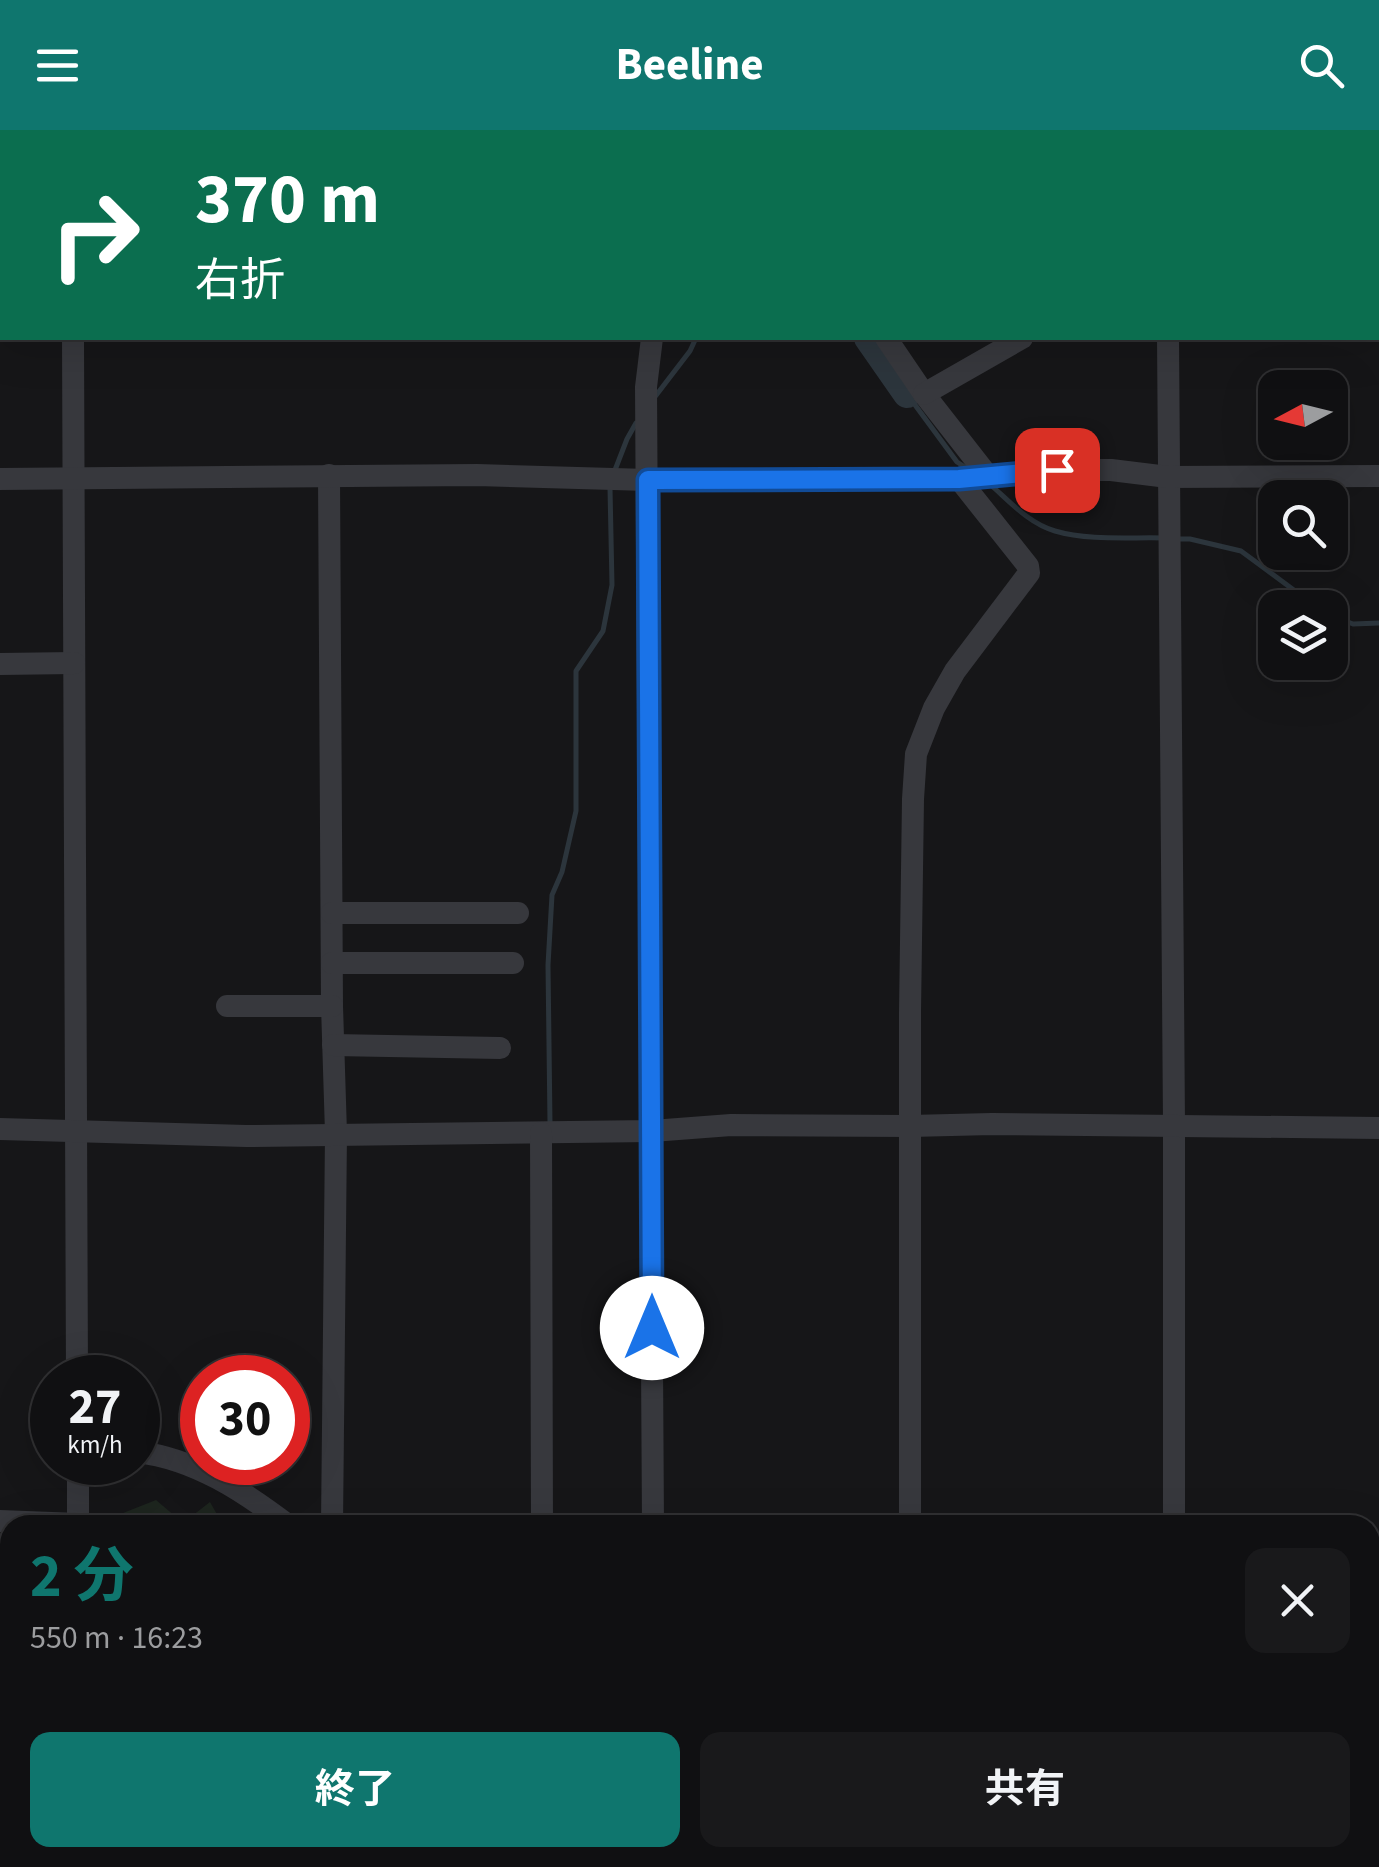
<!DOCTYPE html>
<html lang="ja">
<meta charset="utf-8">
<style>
:root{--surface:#101012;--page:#19191b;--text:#f1f3f6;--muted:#9c9d9f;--line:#303032;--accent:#0f766e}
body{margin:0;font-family:"Source Sans 3","Noto Sans JP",sans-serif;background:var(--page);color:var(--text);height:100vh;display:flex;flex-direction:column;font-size:38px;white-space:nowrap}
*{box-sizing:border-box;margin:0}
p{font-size:32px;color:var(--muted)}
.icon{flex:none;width:55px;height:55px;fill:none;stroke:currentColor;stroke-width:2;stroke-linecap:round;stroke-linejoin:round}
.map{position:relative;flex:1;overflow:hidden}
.drawer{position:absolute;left:0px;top:1385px;width:1380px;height:352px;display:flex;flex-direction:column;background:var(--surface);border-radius:30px 30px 0 0;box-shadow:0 10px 40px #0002,0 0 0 2px var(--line)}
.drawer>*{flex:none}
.guide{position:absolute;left:0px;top:0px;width:1380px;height:210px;box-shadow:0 10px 40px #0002,0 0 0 2px var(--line);background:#0b6e4f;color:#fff;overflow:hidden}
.needle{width:65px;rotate:263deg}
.fabs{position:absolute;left:1258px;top:240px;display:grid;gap:20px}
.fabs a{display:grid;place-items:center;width:90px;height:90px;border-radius:20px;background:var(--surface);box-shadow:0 10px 40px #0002,0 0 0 2px var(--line);font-size:50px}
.speed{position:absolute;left:30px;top:1225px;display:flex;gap:20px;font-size:50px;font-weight:700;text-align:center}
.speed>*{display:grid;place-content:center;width:130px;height:130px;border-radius:50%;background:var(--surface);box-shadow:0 10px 40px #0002,0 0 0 2px var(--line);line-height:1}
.speed small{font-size:25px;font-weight:400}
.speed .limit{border:15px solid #d22;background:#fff;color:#111}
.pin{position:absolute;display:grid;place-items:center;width:85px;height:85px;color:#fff;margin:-42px;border-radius:20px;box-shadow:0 5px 15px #0006}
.me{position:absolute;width:110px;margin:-55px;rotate:0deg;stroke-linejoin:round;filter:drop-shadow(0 0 8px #0008)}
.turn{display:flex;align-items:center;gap:35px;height:210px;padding:0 30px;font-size:45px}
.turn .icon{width:130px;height:130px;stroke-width:2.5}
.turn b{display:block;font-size:70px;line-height:85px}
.round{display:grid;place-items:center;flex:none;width:105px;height:105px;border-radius:20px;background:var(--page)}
.overview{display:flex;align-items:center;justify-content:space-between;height:170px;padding:0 30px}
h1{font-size:60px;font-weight:700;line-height:75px;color:var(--accent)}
.cta{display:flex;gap:20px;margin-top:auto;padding:20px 30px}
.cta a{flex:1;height:115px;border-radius:20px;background:var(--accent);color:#fff;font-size:40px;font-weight:700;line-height:115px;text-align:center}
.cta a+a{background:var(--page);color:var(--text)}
header{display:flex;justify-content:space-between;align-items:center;height:130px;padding:0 30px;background:var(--accent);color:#fff;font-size:45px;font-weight:700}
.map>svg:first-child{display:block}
.green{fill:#1e261f}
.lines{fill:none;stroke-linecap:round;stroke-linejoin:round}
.stream{stroke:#2c353c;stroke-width:5}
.river{stroke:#2c353c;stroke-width:28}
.path{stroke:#3d3f44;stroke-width:2.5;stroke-dasharray:5 8;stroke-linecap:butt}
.minor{stroke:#37383d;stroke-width:22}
.route-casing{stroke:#114b97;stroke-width:25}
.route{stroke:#1a73e8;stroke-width:18}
</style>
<header><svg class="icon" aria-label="menu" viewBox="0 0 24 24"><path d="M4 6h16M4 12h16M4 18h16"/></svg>Beeline<svg class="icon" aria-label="search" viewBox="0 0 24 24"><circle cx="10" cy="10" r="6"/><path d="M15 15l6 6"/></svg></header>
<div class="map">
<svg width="1379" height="1737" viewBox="0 0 1379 1737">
<rect width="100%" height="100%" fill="#161618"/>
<!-- green -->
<g class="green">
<polygon points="156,1370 183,1393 210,1372 223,1395 122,1395 118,1385"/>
<polygon points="10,1676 10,1728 474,1728 480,1737 0,1737 0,1687"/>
<polygon points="929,1728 969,1728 971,1737 931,1737"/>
<polygon points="1114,1728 1159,1728 1160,1737 1110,1737"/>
</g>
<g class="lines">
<!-- stream -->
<g class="stream">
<polyline points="907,264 957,332 971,341"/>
<polyline points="654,268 690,221 696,208"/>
<polyline points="615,340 627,309 636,293"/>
<path d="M992,356C1011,373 1030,394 1055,401C1089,411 1130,407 1165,408"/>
<polyline points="1176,409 1190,409 1241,421 1318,478"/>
<polyline points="1330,485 1353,494 1379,493"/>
<polyline points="550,993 548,835 552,765 562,742 576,681 576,541 603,501 612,455 610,358"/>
</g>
<!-- river -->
<g class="river">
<polyline points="759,0 759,2"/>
<polyline points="868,208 907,264"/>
</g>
<!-- path -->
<polyline class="path" points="1370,1436 1379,1436"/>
<!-- minor -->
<g class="minor">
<polyline points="334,0 334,2"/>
<polyline points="638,0 639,2"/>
<polyline points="773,0 774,2"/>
<polyline points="1168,0 1168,2"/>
<polyline points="74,2 74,0"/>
<polyline points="0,64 2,65"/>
<polyline points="73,208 77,1248"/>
<polyline points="652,208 646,257 653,1395"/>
<polyline points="886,208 924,264 988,346"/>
<polyline points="1168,208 1174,994 1174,1395"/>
<polyline points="924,264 1022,208"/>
<polyline points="329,345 332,876 336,1003 332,1395"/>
<polyline points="0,349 477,345 648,350 959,349 1057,340 1111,340 1168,347 1379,346"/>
<polyline points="0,534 74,533"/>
<polyline points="332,783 518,783"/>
<polyline points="332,833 513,833"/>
<polyline points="227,876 332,876"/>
<polyline points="333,915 500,918"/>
<polyline points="0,999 246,1006 652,1001 731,995 910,996 992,994 1379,998"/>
<polyline points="541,1003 542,1395"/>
<path d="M138,1322C195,1329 243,1361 288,1395"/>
<polyline points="78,1332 78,1395"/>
<polyline points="0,1391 78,1394"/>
<polyline points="910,1395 910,882 913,669 916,624 934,578 955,541 1029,443 1028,436 959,349"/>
<polyline points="0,1639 10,1632"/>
<polyline points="626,1728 666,1737"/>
<polyline points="1169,1728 1171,1737"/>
<polyline points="1254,1728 1258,1737"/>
<polyline points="795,1737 804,1728"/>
<polyline points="1008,1737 1010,1728"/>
</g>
</g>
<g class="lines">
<defs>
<polyline id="route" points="652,1198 648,350 959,349 1057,340"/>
</defs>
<!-- route casing -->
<use href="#route" class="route-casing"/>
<!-- route -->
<use href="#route" class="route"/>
</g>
</svg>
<div class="fabs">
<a><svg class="needle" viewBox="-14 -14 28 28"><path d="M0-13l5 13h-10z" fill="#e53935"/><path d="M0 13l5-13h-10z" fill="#9c9d9f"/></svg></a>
<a><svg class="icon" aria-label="search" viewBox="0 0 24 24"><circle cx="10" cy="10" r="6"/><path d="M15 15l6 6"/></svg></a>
<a><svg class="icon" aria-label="layers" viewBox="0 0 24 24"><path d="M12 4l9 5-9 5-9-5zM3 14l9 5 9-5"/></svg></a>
</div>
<div class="speed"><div>27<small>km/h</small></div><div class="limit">30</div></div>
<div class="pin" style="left:1057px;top:340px;background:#d93025"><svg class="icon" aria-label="arrive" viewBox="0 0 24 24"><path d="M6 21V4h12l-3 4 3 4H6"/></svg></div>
<svg class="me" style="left:652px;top:1198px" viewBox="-20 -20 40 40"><circle r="19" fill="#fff"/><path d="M0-13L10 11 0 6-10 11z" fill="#1a73e8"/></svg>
<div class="guide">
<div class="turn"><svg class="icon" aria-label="right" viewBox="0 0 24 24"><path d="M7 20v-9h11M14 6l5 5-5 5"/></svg><div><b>370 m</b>右折</div></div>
</div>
<section class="drawer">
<div class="overview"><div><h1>2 分</h1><p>550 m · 16:23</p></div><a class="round"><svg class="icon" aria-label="close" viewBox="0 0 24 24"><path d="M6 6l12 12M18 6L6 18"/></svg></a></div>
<div class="cta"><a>終了</a><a>共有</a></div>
</section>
</div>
